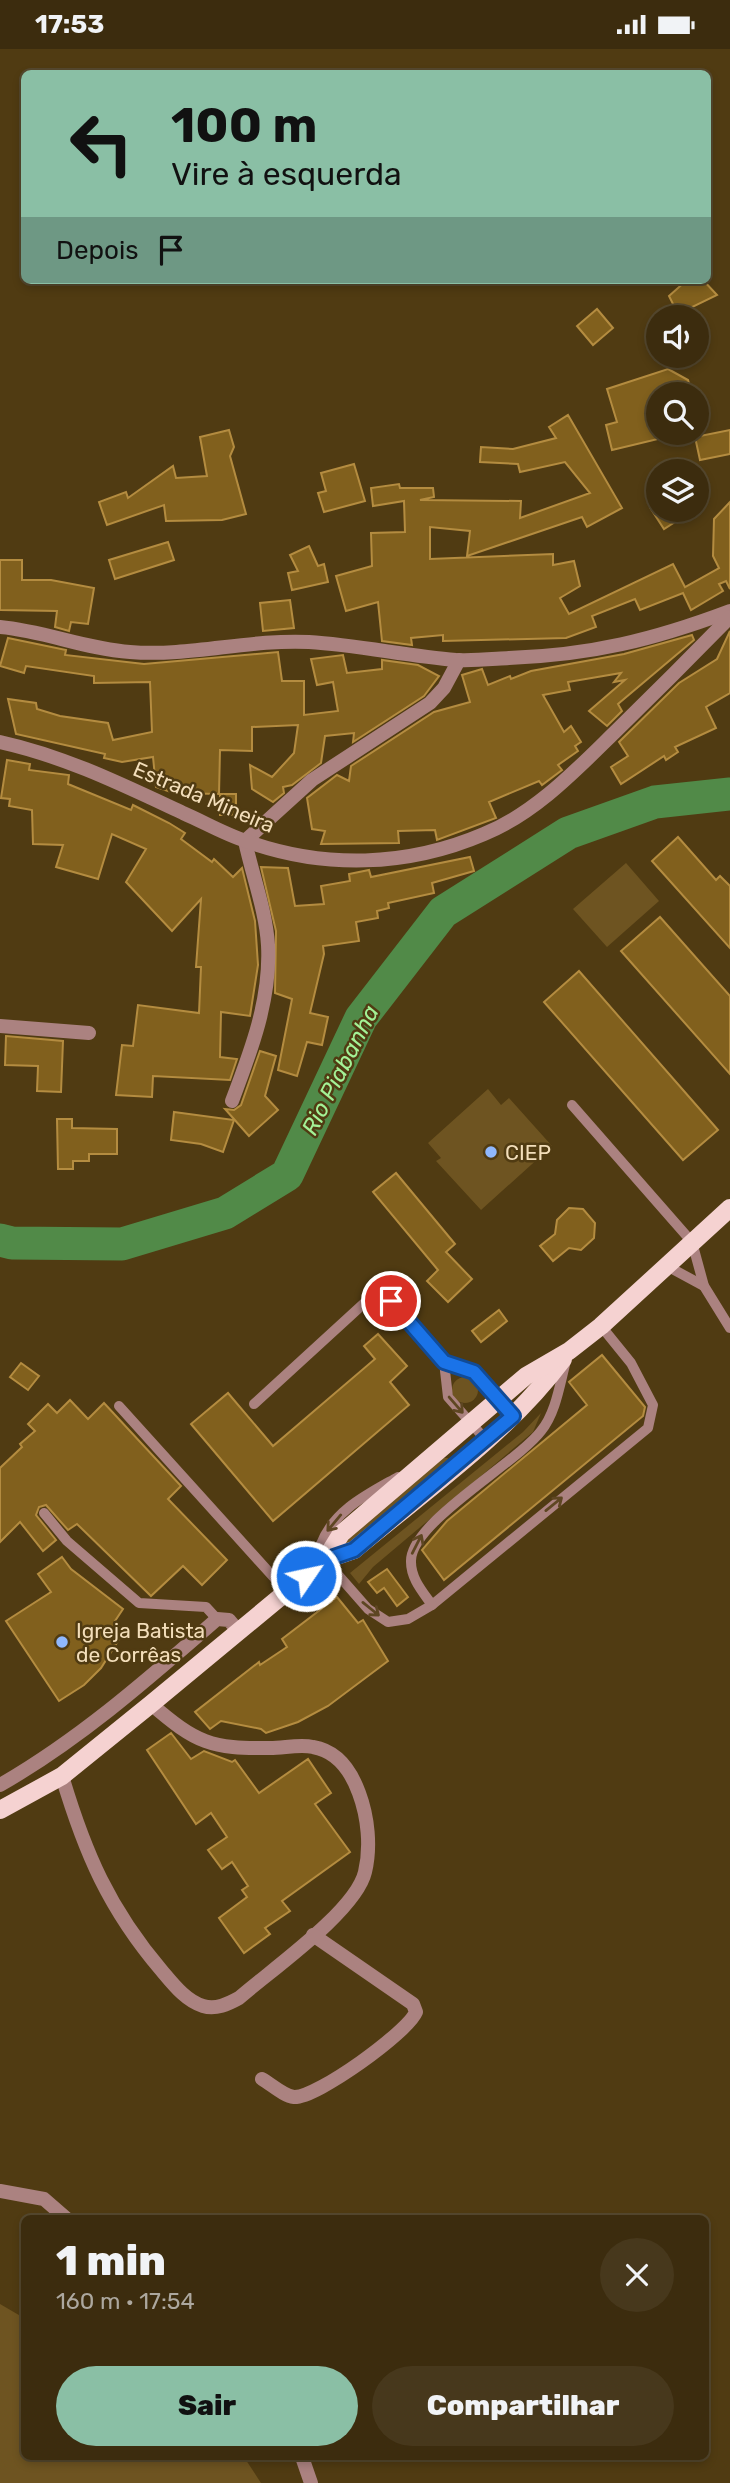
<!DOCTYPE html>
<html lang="pt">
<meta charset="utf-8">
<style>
:root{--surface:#3c2c0e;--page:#47381c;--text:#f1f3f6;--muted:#aca79e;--line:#55482e;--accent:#8abfa5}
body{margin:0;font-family:Rubik,sans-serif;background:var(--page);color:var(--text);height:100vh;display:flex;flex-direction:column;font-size:26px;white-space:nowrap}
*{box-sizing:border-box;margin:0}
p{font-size:23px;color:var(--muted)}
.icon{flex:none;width:38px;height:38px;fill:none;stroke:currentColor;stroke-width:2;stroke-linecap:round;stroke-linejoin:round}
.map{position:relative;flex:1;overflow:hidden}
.panel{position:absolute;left:21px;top:2166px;width:688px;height:245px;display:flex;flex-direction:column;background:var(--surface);border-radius:10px;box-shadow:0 4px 10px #0003,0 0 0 2px var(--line)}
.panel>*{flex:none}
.hud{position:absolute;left:21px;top:21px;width:690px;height:214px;border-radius:10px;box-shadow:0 4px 10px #0003,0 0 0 2px var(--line);background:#8abfa5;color:#111;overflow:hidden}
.controls{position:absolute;left:646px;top:256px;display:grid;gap:14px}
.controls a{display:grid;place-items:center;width:63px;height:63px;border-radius:50%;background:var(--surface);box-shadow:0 4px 10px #0003,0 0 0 2px var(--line);font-size:35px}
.pin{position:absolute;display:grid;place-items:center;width:60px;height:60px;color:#fff;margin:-30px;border:4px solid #fff;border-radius:50%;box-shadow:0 2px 7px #0007}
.me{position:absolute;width:77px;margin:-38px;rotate:56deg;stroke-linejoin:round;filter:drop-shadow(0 0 5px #0008)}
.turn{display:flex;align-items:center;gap:24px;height:147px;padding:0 35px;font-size:32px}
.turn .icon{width:91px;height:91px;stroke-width:2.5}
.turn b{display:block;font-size:49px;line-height:60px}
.then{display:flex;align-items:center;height:66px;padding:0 35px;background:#0003;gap:14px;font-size:26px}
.round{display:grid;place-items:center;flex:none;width:74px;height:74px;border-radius:37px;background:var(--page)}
.overview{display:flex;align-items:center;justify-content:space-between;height:119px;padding:0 35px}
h1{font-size:42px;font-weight:800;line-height:52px}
.button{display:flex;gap:14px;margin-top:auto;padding:14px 35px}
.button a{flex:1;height:80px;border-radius:42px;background:var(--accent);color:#111;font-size:28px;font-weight:800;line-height:80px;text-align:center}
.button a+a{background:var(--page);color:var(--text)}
.status{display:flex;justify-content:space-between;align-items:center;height:49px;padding:0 35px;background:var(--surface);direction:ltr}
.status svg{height:19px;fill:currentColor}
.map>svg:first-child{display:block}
.green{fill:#6e5421}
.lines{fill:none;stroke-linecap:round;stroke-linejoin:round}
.river{stroke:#518a48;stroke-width:33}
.building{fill:#81601d;stroke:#b48c40;stroke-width:2}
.service{stroke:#ab8280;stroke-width:10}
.minor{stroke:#ab8280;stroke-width:14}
.tertiary{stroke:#ab8280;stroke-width:14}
.primary{stroke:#f5d2d1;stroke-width:18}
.oneway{stroke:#5e4622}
.route-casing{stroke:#114b97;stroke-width:18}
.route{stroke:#1a73e8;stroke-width:12}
.poi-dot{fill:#90b8fd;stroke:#503b12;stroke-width:2.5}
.labels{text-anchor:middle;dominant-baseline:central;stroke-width:5;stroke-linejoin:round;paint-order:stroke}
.street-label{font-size:21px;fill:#f3deba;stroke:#503b12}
.poi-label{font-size:21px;fill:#f3deba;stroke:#503b12;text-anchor:start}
.water-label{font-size:23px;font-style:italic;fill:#a3f296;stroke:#503b12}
</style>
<div class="status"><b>17:53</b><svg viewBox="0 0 49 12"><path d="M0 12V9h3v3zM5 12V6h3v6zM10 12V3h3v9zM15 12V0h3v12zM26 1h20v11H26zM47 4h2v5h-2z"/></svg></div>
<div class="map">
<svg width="730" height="2434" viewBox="0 0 730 2434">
<rect width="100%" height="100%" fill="#503b12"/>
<!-- green -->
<g class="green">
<polygon points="626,814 659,852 607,898 573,860"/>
<polygon points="488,1040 501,1056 509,1049 552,1097 481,1161 436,1112 441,1109 428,1094"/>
<circle cx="465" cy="1341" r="13"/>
<polygon points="541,1364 533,1383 373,1518 359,1535 350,1524 523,1383"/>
<polygon points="442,1409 448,1409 447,1414 346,1496 347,1491"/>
<polygon points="0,2255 24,2269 24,2408 244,2408 261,2434 0,2434"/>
</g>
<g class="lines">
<!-- river -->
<polyline class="river" points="0,1191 12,1194 122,1195 225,1164 287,1126 361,969 443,863 568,784 655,753 730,745"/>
</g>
<!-- building -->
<g class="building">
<polygon points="687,231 703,231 717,246 678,265 669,247"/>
<polygon points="597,260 613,279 593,296 577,277"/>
<polygon points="668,320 688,331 692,345 658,345 658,390 612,401 606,376 617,373 607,340"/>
<polygon points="568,366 622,459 587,478 582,468 467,507 470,482 430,478 430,510 553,505 553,516 574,512 580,537 560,549 569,565 673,515 685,538 719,519 713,507 714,470 730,453 730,540 726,532 719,535 723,542 691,561 683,544 640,561 635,550 592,567 596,578 566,589 443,592 443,586 411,589 412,596 382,592 378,553 346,562 336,527 372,517 371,484 405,483 404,452 373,457 371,439 399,435 400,439 433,439 434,448 420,451 521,452 520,469 590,444 565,413 520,423 518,415 480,413 481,398 513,400 556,389 549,378"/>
<polygon points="229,381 234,398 230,407 246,465 222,471 166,472 164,456 107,476 99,453 126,443 128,449 173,417 176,429 207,427 200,388"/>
<polygon points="730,381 730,405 700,411 695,388"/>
<polygon points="354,415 365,452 324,463 318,444 326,442 321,424"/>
<polygon points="651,460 670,460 678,471 664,480"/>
<polygon points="168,493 174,511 115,530 109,511"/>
<polygon points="309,497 318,517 324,515 328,533 292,541 288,524 298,522 290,506"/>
<polygon points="0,511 22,511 22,531 51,531 94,539 88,575 71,573 69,582 55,578 57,562 0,561"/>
<polygon points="290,551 294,579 263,582 260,554"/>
<polygon points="730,582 730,644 706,658 716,679 675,698 678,703 666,711 664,707 621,735 611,718 628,707 619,693 679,634 717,610"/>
<polygon points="692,586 694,591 618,655 622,662 607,677 589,662 625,631 614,633 621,624 568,633 570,641 543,646 564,683 571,677 581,693 575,697 578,702 558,716 562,721 542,736 539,732 489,753 496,769 437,791 435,781 398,782 399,794 321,795 325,782 312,780 307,749 337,726 349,732 351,717 434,663 470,653 462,626 482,620 488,636 510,627 511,630 531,622 624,605"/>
<polygon points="8,589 66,601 65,606 144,615 278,603 282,632 304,632 304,666 338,662 333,633 317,636 311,610 343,606 347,624 382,620 382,611 418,616 439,627 424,647 353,693 354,684 325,687 321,714 292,736 283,738 284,744 273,753 252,740 250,716 272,728 294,704 298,676 252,678 252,702 220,701 219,745 174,744 156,738 153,708 122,713 104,709 105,705 16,685 8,650 36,654 37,660 60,667 108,674 113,691 152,683 150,633 94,634 94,627 26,617 24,624 0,617"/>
<polygon points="7,711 30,715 29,721 69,726 68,735 131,761 133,756 169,774 185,784 181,790 212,813 214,810 233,828 242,819 255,872 258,916 250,967 221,963 220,1008 237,1010 230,1031 153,1027 152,1048 116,1046 122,996 133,997 138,956 199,964 201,918 196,918 201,850 172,882 126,833 146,800 112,785 98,830 56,818 63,796 33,795 32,761 9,757 10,750 1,749"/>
<rect x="220" y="745" width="16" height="21"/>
<polygon points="678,788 716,831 720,827 730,837 730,899 652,812"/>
<polygon points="470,808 474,822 432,834 434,844 388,854 389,859 377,862 378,869 356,873 359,892 323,897 324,905 310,964 328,968 322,996 307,993 297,1027 278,1021 292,950 275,944 276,882 261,818 288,819 295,857 324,855 321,837 350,832 349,825 369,821 371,828"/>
<polygon points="660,868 730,947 730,1025 621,902"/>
<polygon points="579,922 718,1081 683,1111 544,953"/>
<polygon points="6,987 63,992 61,1043 37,1042 38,1017 5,1016"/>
<polygon points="260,1002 276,1007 265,1047 278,1061 249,1087 225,1060 234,1061 241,1056"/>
<polygon points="174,1063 234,1071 223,1103 201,1095 171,1091"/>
<polygon points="57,1070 72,1070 72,1079 117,1080 117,1105 89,1105 89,1112 73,1112 73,1120 58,1120"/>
<polygon points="396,1124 455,1195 446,1203 472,1230 448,1253 427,1232 438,1221 373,1143"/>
<polygon points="569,1159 583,1160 595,1174 594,1189 581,1201 569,1199 553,1212 540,1197 555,1185 557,1171"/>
<polygon points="499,1261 507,1272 481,1293 472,1282"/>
<polygon points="378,1285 407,1317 390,1333 409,1356 273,1472 191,1375 228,1344 273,1397 375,1310 364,1297"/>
<polygon points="602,1306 645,1358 643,1367 444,1531 422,1501 447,1472 587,1356 569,1333"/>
<polygon points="21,1314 39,1327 28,1341 10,1328"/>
<polygon points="70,1351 88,1370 104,1354 181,1437 168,1450 227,1511 202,1536 183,1517 151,1547 77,1475 68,1481 46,1456 39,1458 36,1466 56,1491 43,1502 20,1473 0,1493 0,1419 22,1398 20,1395 35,1382 28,1375 48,1355 57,1364"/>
<polygon points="62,1508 71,1520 123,1560 115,1572 123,1584 101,1619 84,1636 59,1652 6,1572 51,1543 38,1525"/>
<polygon points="387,1520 408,1548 397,1557 384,1539 377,1544 368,1533"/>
<polygon points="337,1548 358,1574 363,1571 388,1612 328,1657 298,1673 266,1684 261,1680 221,1672 210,1680 195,1663 259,1613 260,1616 287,1598 282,1590"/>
<polygon points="171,1684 191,1710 204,1702 232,1713 235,1711 259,1744 308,1710 331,1744 315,1755 350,1803 282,1852 290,1862 265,1879 270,1885 244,1904 219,1869 247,1848 242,1841 248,1837 232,1813 222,1820 208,1801 227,1788 211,1764 196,1775 147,1701"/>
</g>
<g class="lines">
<!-- service -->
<g class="service">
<polyline points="572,1056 692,1193 704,1237 730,1279"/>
<polyline points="667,1217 704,1237"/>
<polyline points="444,1313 448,1348 485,1390"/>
<polyline points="254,1355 372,1247 391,1252 444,1313 474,1323 513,1367"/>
<polyline points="119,1357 287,1543"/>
<path d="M398,1428C368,1445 334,1461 321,1495L325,1511L368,1560L388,1573L408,1570L432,1556L648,1379L653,1356L631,1314L601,1277"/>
<polyline points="44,1464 67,1492 139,1554 206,1558 217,1570"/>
<path d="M432,1556C423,1543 411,1530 411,1513C409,1474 517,1414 541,1382C556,1364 560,1334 566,1312"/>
</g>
<!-- minor -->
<g class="minor">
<path d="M0,578C45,582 85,600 130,603C189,608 249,590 309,593C358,596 407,607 456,611C473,612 492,610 509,609C591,606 653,591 730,562"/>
<polyline points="0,977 89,984"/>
<path d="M232,1052C251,1002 271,950 268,896C266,862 252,825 245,792L312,731L430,654L444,639L459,611"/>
<path d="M62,1727C85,1804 109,1860 162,1922C173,1935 186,1952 203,1957C216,1961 228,1955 239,1949C271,1921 356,1862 365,1823C371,1798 368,1768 359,1744C351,1722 337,1702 313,1698C300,1695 284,1699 270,1699C211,1700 196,1694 151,1655"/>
<path d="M0,1736C80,1690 148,1630 217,1570L229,1571L239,1583"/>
<path d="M262,2030C271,2035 284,2047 294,2048C317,2049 408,1983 416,1963L413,1955L313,1886"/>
<polyline points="0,2142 44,2150 67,2170"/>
<polyline points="302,2408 311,2434"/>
</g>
<!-- tertiary -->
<path class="tertiary" d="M0,693C64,707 123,736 183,764C204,773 224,785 246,792C324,820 407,818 484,785C536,764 578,719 617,681C655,644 693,606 730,568"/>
<!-- primary -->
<g class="primary">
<path d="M325,1511L354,1501C426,1441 507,1385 563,1310"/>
<polyline points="0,1761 62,1727 151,1655 325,1511 341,1485 526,1327 569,1302 601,1277 730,1159"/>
</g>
</g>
<!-- one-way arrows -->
<defs><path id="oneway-shaft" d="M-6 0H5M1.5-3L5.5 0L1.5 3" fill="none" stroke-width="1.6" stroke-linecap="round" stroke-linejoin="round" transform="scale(1.75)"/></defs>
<g class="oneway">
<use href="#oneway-shaft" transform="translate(456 1356) rotate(49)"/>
<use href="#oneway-shaft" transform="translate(554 1455) rotate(-39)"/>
<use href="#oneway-shaft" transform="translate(334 1474) rotate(130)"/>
<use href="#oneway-shaft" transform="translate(417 1495) rotate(-63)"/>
<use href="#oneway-shaft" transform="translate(371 1560) rotate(39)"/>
</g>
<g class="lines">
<defs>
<polyline id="route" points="306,1527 325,1511 354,1501 513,1367 474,1323 444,1313 391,1252"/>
</defs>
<!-- route casing -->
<use href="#route" class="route-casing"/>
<!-- route -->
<use href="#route" class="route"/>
</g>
<!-- markers -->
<g class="poi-dot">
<circle cx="491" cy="1103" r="7"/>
<circle cx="62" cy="1593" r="7"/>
</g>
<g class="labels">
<!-- street labels -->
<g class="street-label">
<text transform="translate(204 748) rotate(23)">Estrada Mineira</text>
</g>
<!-- poi labels -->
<g class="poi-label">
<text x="505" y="1103">CIEP</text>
<text x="76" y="1581">Igreja Batista<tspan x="76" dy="24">de Corrêas</tspan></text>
</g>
<!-- water labels -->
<g class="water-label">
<text transform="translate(340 1021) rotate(-63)">Rio Piabanha</text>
</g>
</g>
</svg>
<div class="controls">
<a><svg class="icon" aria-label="sound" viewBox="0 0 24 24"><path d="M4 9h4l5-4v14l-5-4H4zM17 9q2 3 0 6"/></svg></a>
<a><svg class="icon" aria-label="search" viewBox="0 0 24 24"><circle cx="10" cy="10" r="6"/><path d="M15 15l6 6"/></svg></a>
<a><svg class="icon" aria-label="layers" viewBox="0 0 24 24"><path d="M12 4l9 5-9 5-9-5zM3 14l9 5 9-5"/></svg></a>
</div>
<div class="pin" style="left:391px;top:1252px;background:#d93025"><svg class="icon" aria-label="arrive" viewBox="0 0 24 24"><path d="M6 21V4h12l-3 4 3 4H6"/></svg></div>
<svg class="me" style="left:306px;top:1527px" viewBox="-20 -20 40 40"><circle r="17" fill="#1a73e8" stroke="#fff" stroke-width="3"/><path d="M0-11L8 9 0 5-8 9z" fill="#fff"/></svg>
<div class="hud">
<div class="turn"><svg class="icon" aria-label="left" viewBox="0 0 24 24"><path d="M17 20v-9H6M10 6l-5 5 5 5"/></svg><div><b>100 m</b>Vire à esquerda</div></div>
<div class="then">Depois<svg class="icon" aria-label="arrive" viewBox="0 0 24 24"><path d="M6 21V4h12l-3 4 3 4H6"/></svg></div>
</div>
<section class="panel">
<div class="overview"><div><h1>1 min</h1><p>160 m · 17:54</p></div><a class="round"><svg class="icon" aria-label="close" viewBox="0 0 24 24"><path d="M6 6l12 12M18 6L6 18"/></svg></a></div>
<div class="button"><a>Sair</a><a>Compartilhar</a></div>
</section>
</div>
